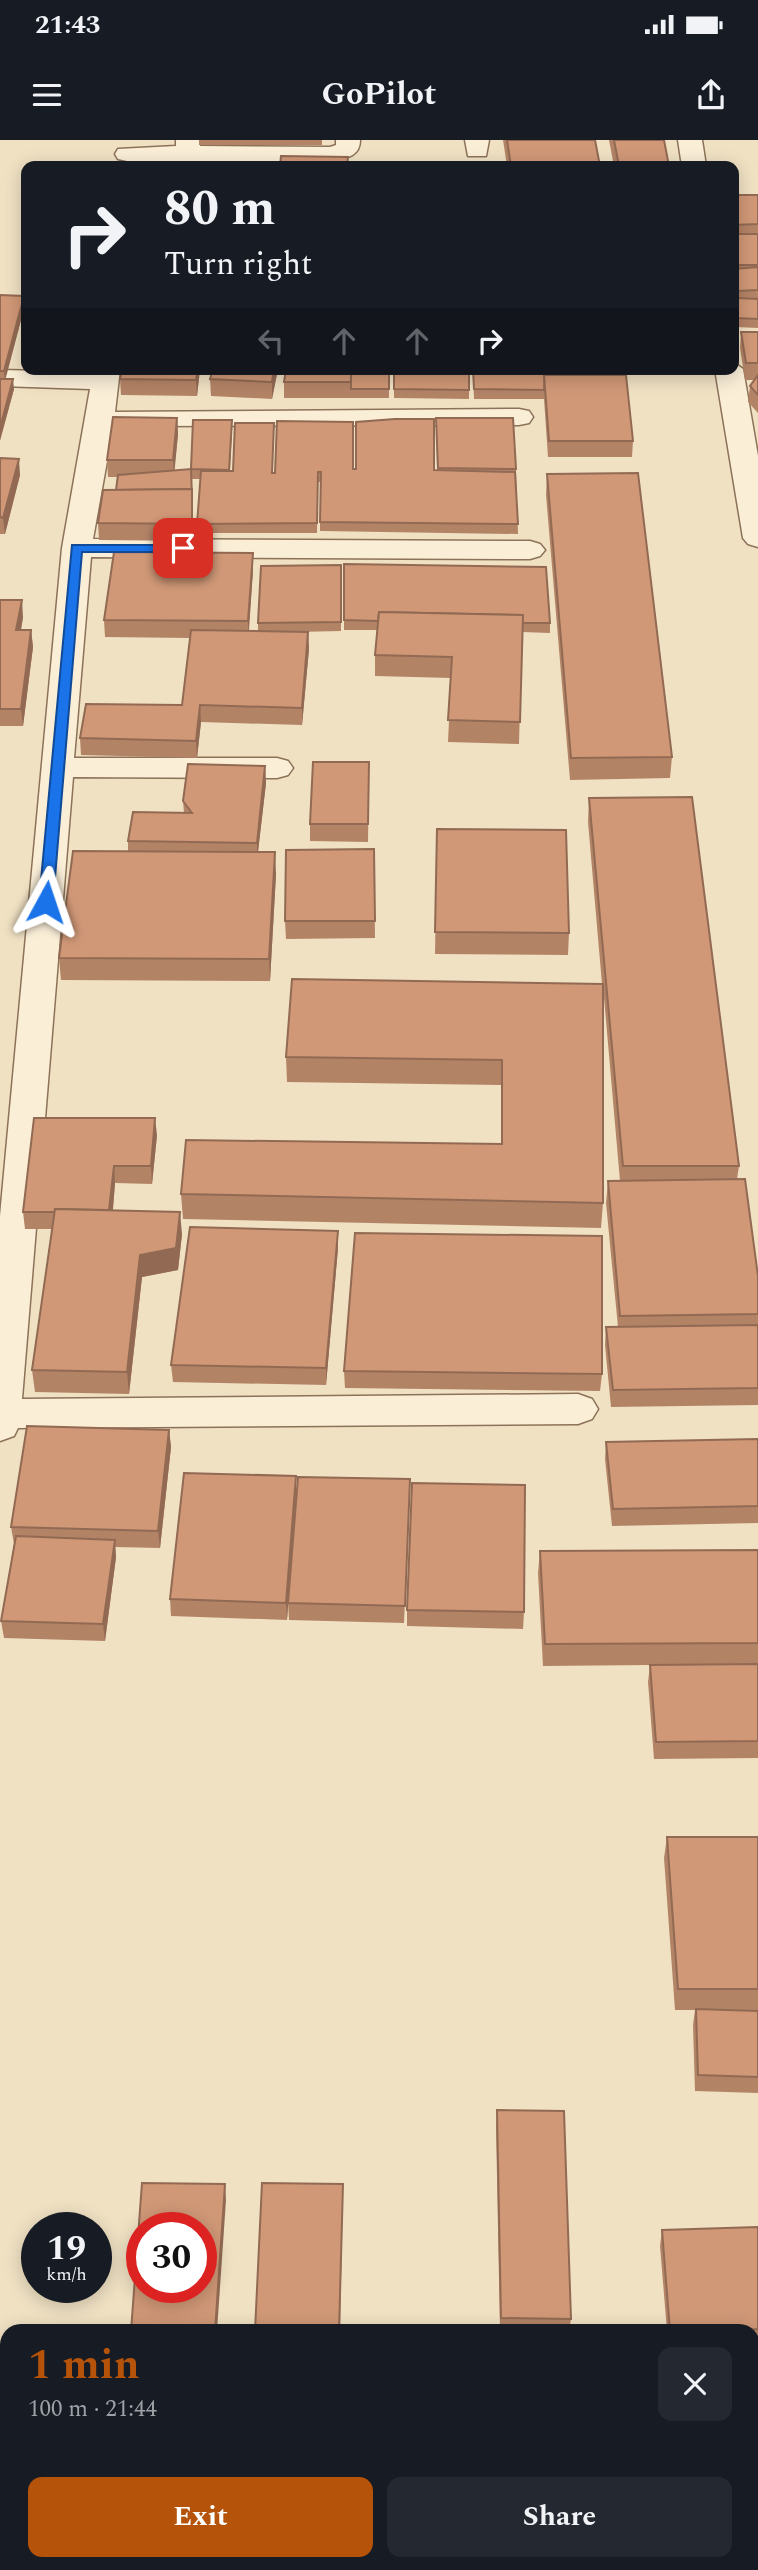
<!DOCTYPE html>
<meta charset="utf-8">
<style>
:root{--surface:#171b24;--page:#242831;--text:#f1f3f6;--muted:#9ea1a6;--accent:#b45309}
body{margin:0;font-family:Spectral,serif;background:var(--page);color:var(--text);height:100vh;display:flex;flex-direction:column;font-size:26px;white-space:nowrap}
*{box-sizing:border-box;margin:0}
p{font-size:23px;color:var(--muted)}
.icon{flex:none;width:38px;height:38px;fill:none;stroke:currentColor;stroke-width:2;stroke-linecap:round;stroke-linejoin:round}
.map{position:relative;flex:1;overflow:hidden}
.details{position:absolute;left:0px;top:2184px;width:760px;height:247px;display:flex;flex-direction:column;background:var(--surface);border-radius:21px 21px 0 0;box-shadow:0 4px 18px #0003}
.details>*{flex:none}
.hud{position:absolute;left:21px;top:21px;width:718px;height:214px;border-radius:14px;box-shadow:0 4px 18px #0003;background:#171b24;color:var(--text);overflow:hidden}
.speed{position:absolute;left:21px;top:2072px;display:flex;gap:14px;font-size:35px;font-weight:700;text-align:center}
.speed>*{display:grid;place-content:center;width:91px;height:91px;border-radius:50%;background:var(--surface);box-shadow:0 4px 18px #0003;line-height:1}
.speed small{font-size:18px;font-weight:400}
.speed .limit{border:10px solid #d22;background:#fff;color:#111}
.pin{position:absolute;display:grid;place-items:center;width:60px;height:60px;color:#fff;margin:-30px;border-radius:14px;box-shadow:0 4px 10px #0006}
.me{position:absolute;width:77px;margin:-38px;rotate:5deg;stroke-linejoin:round;filter:drop-shadow(0 0 5px #0008)}
.turn{display:flex;align-items:center;gap:24px;height:147px;padding:0 28px;font-size:32px}
.turn .icon{width:91px;height:91px;stroke-width:2.5}
.turn b{display:block;font-size:49px;line-height:60px}
.lanes{display:flex;align-items:center;height:66px;padding:0 28px;background:#0003;justify-content:center;gap:35px;direction:ltr}
.lanes .off{opacity:.35}
.round{display:grid;place-items:center;flex:none;width:74px;height:74px;border-radius:14px;background:var(--page)}
.summary{display:flex;align-items:center;justify-content:space-between;height:119px;padding:0 28px}
h1{font-size:42px;font-weight:700;line-height:52px;color:var(--accent)}
.button{display:flex;gap:14px;margin-top:auto;padding:14px 28px}
.button a{flex:1;height:80px;border-radius:14px;background:var(--accent);color:#fff;font-size:28px;font-weight:700;line-height:80px;text-align:center}
.button a+a{background:var(--page);color:var(--text)}
.status{display:flex;justify-content:space-between;align-items:center;height:49px;padding:0 35px;background:var(--surface);direction:ltr}
.status svg{height:19px;fill:currentColor}
header{display:flex;justify-content:space-between;align-items:center;height:91px;padding:0 28px;background:var(--surface);font-size:32px;font-weight:700}
.map>svg:first-child{display:block}
.lines{fill:none;stroke-linecap:round;stroke-linejoin:round}
.minor-casing{stroke:#8c7259;stroke-width:3}
.minor{fill:#faeed7;fill-rule:evenodd}
.wall{fill:#b38366}
.shaded-wall{fill:#926a53}
.building{fill:#d09877;stroke:#926a53;stroke-width:2;fill-rule:evenodd}
.route{fill:#1a73e8;stroke:#114b97;stroke-width:2}
</style>
<div class="status"><b>21:43</b><svg viewBox="0 0 49 12"><path d="M0 12V9h3v3zM5 12V6h3v6zM10 12V3h3v9zM15 12V0h3v12zM26 1h20v11H26zM47 4h2v5h-2z"/></svg></div>
<header><svg class="icon" aria-label="menu" viewBox="0 0 24 24"><path d="M4 6h16M4 12h16M4 18h16"/></svg>GoPilot<svg class="icon" aria-label="share" viewBox="0 0 24 24"><path d="M12 15V3M7 8l5-5 5 5M5 13v7h14v-7"/></svg></header>
<div class="map">
<svg width="758" height="2430" viewBox="0 0 758 2430">
<rect width="100%" height="100%" fill="#f0e1c3"/>
<g class="lines">
<defs>
<g id="minor">
<path d="M176,0H200V6L330,7L336,5V0H360C360,17 346,18 331,21H127L118,19L115,14L118,9L176,6Z"/>
<polygon points="465,0 489,0 486,16 468,16"/>
<polygon points="678,0 702,0 706,26 682,26"/>
<polygon points="733,222 743,229 758,316 758,407 748,404 743,398 715,229 733,229"/>
<polygon points="92,229 120,229 115,272 519,269 529,271 533,277 529,283 519,285 125,286 114,282 93,399 530,401 540,404 545,410 540,416 530,419 91,417 74,618 277,618 288,621 293,628 288,635 277,638 73,637 22,1259 578,1254 592,1259 598,1269 592,1279 578,1284 18,1288 14,1296 0,1301 0,1076 62,408 90,249 0,246 0,230 92,232"/>
</g>
</defs>
<!-- minor casing -->
<use href="#minor" class="minor-casing"/>
<!-- minor -->
<use href="#minor" class="minor"/>
</g>
<!-- wall -->
<g class="wall">
<rect x="199" y="0" width="123" height="5"/>
<polygon points="503,0 595,0 600,26 507,26"/>
<polygon points="609,0 664,0 669,26 614,26"/>
<polygon points="733,55 758,55 758,188 736,187 736,167 733,159"/>
<polygon points="0,155 25,165 5,239 14,249 0,301"/>
<polygon points="741,192 758,192 758,273 748,262 750,246 754,240 745,240 740,208"/>
<polygon points="122,229 200,229 197,256 121,255 120,239"/>
<polygon points="278,229 272,259 211,256 210,239"/>
<polygon points="389,229 389,258 284,258 284,242"/>
<polygon points="394,229 469,250 469,259 394,258"/>
<polygon points="473,229 545,229 545,235 633,301 632,317 548,317 544,259 474,259"/>
<polygon points="177,278 178,294 174,331 191,329 193,401 99,400 98,383 116,350 117,337 108,337 107,320"/>
<polygon points="436,278 516,329 518,394 320,391 320,342 318,342 317,393 197,393 197,384 200,339 192,339 191,329 232,289 230,331 233,331 274,292 272,333 353,329 437,330"/>
<polygon points="0,318 20,335 5,394 0,394"/>
<polygon points="547,334 672,617 670,638 570,640 546,355"/>
<polygon points="344,424 550,483 550,493 522,492 519,604 448,602 451,538 375,536 375,515 377,490 344,490"/>
<polygon points="341,425 341,491 296,492 308,492 309,509 302,585 201,582 197,618 81,615 80,598 182,565 190,498 105,497 104,480 253,430 249,491 258,491 258,483"/>
<polygon points="0,460 23,477 21,490 31,490 33,507 23,586 0,586"/>
<polygon points="369,622 368,702 310,701 310,684"/>
<polygon points="265,626 266,643 258,712 276,734 270,841 61,840 59,818 128,711 128,701 184,673 183,661"/>
<polygon points="589,658 739,1026 737,1039 758,1136 758,1265 611,1267 605,1205 606,1187 618,1187 606,1063 608,1041 620,1041 603,846 603,1063 601,1088 183,1079 181,1054 501,1004 501,945 287,942 286,917 602,844 588,682"/>
<polygon points="437,689 569,793 568,815 435,814"/>
<polygon points="374,709 375,798 286,799 285,781"/>
<polygon points="157,995 152,1044 115,1043 113,1070 182,1094 178,1130 142,1137 129,1254 35,1252 32,1230 53,1089 25,1089 23,1072"/>
<polygon points="338,1108 326,1245 173,1242 171,1225"/>
<polygon points="344,1231 602,1234 600,1251 345,1248"/>
<polygon points="169,1290 171,1307 160,1408 115,1407 116,1417 105,1501 4,1498 1,1481 14,1404 11,1387"/>
<polygon points="758,1299 758,1383 612,1386 605,1319 606,1302"/>
<polygon points="296,1336 296,1353 287,1480 171,1476 170,1459"/>
<polygon points="410,1339 404,1483 289,1480 288,1463"/>
<polygon points="758,1410 758,1618 654,1619 648,1542 650,1525 543,1526 538,1433 540,1411"/>
<polygon points="407,1470 524,1472 523,1489 407,1486"/>
<polygon points="667,1697 758,1697 758,1870 733,1870 758,1871 758,1953 695,1951 693,1885 695,1870 675,1870 664,1718"/>
<polygon points="497,1970 571,2179 569,2191 500,2191 496,1986"/>
<polygon points="758,2087 758,2204 752,2204 752,2191 667,2191 660,2106 662,2090"/>
<rect x="752" y="2205" width="6" height="108"/>
<rect x="752" y="2318" width="6" height="98"/>
</g>
<!-- shaded-wall -->
<g class="shaded-wall">
<polygon points="24,156 25,165 5,241 4,231"/>
<polygon points="198,229 200,229 197,256 196,240"/>
<polygon points="274,229 278,229 272,259 272,242"/>
<polygon points="13,239 14,249 0,300 0,288"/>
<polygon points="177,278 178,294 174,337 173,320"/>
<polygon points="232,280 232,289 229,339 229,330"/>
<polygon points="19,319 20,335 5,394 3,378"/>
<polygon points="253,413 253,430 248,498 248,481"/>
<polygon points="22,460 23,477 18,507 16,490"/>
<polygon points="31,490 33,507 23,586 21,569"/>
<polygon points="308,492 309,509 302,585 302,568"/>
<polygon points="200,565 201,582 197,618 196,601"/>
<polygon points="265,626 266,643 257,720 257,703"/>
<polygon points="275,712 276,734 270,841 269,819"/>
<polygon points="155,978 157,995 152,1044 151,1026"/>
<polygon points="114,1026 115,1043 111,1090 109,1072"/>
<polygon points="180,1072 182,1094 178,1130 142,1137 129,1254 127,1232 140,1115"/>
<polygon points="338,1091 338,1108 326,1245 326,1228"/>
<polygon points="169,1290 171,1307 160,1408 158,1391"/>
<polygon points="296,1336 296,1353 287,1480 286,1463"/>
<polygon points="115,1400 116,1417 105,1501 103,1484"/>
<polygon points="225,2044 226,2060 217,2191 215,2191"/>
<polygon points="343,2044 340,2191 339,2191"/>
</g>
<!-- building -->
<g class="building">
<polygon points="507,0 595,0 600,26 511,26"/>
<polygon points="614,0 664,0 669,26 619,26"/>
<polygon points="281,16 348,17 347,26 280,26"/>
<polygon points="490,24 491,26 433,26"/>
<polygon points="733,55 758,55 758,84 733,85"/>
<rect x="733" y="94" width="25" height="31"/>
<polygon points="758,127 758,150 737,151 733,138 733,129"/>
<polygon points="0,155 24,156 4,231 0,231"/>
<polygon points="736,158 758,159 758,179 737,178"/>
<polygon points="741,192 758,192 758,223 746,223"/>
<polygon points="122,229 198,229 196,240 120,239"/>
<polygon points="213,229 274,229 272,242 210,239"/>
<polygon points="286,229 351,229 351,242 284,242"/>
<rect x="351" y="229" width="38" height="20"/>
<polygon points="394,229 469,229 469,250 394,249"/>
<polygon points="473,229 545,229 544,250 474,249"/>
<polygon points="544,235 626,235 633,301 549,301"/>
<polygon points="758,235 758,255 750,246"/>
<polygon points="0,239 13,239 0,288"/>
<polygon points="113,277 177,278 173,320 107,320"/>
<polygon points="436,278 513,278 516,329 438,328"/>
<polygon points="395,279 434,279 434,330 515,332 518,384 320,382 321,332 318,332 317,383 197,384 201,331 233,331 235,283 274,283 272,333 275,333 277,281 353,282 353,329 356,329 356,282"/>
<polygon points="193,280 232,280 229,330 191,329"/>
<polygon points="0,318 19,319 3,378 0,377"/>
<polygon points="191,329 192,356 192,349 116,350 118,335"/>
<polygon points="638,333 672,617 571,618 547,334"/>
<polygon points="192,349 192,384 98,383 103,350"/>
<polygon points="114,412 253,413 248,481 104,480"/>
<polygon points="344,424 546,427 550,483 522,483 523,475 379,472 378,481 344,480"/>
<polygon points="341,425 341,482 258,483 261,426"/>
<polygon points="0,460 22,460 16,490 31,490 21,569 0,569"/>
<polygon points="379,472 523,475 520,582 448,580 452,517 375,515"/>
<polygon points="191,490 308,492 302,568 200,565 196,601 80,598 86,564 182,565"/>
<polygon points="313,622 369,622 368,684 310,684"/>
<polygon points="188,624 265,626 257,703 128,701 133,672 192,673 183,661"/>
<polygon points="692,657 739,1026 623,1026 589,658"/>
<polygon points="437,689 566,690 569,793 435,792"/>
<polygon points="374,709 375,781 285,781 286,710"/>
<polygon points="73,711 275,712 269,819 59,818"/>
<polygon points="292,839 603,844 603,1063 181,1054 186,1000 502,1004 502,920 286,917"/>
<polygon points="34,978 155,978 151,1026 114,1026 109,1070 55,1069 55,1072 23,1072"/>
<polygon points="745,1039 758,1136 758,1174 620,1176 608,1041"/>
<polygon points="55,1069 180,1072 176,1108 140,1115 127,1232 32,1230"/>
<polygon points="190,1087 338,1091 326,1228 171,1225"/>
<polygon points="355,1093 602,1096 602,1234 344,1231"/>
<polygon points="758,1185 758,1248 613,1250 606,1187"/>
<polygon points="27,1286 169,1290 158,1391 11,1387"/>
<polygon points="758,1299 758,1366 613,1369 606,1302"/>
<polygon points="184,1333 296,1336 286,1463 170,1459"/>
<polygon points="298,1337 410,1339 405,1466 288,1463"/>
<polygon points="412,1343 525,1345 524,1472 407,1470"/>
<polygon points="16,1396 115,1400 103,1484 1,1481"/>
<polygon points="758,1410 758,1503 545,1504 540,1411"/>
<polygon points="758,1524 758,1601 656,1602 650,1525"/>
<polygon points="667,1697 758,1697 758,1849 678,1849"/>
<polygon points="696,1869 758,1871 758,1937 698,1935"/>
<polygon points="497,1970 564,1971 571,2179 501,2178"/>
<path d="M142,2043L225,2044L215,2191H131ZM142,2088H201V2147H142Z"/>
<polygon points="262,2043 343,2044 339,2191 255,2191"/>
<polygon points="758,2087 758,2189 670,2191 662,2090"/>
<rect x="752" y="2205" width="6" height="94"/>
<rect x="752" y="2318" width="6" height="84"/>
<polygon points="752,2417 758,2418 758,2430 665,2430 665,2424 752,2424"/>
<polygon points="249,2424 321,2424 322,2430 249,2430"/>
</g>
<!-- route -->
<polygon class="route" points="72,405 183,405 189,408 183,412 82,412 53,762 46,766 39,762"/>
</svg>
<div class="speed"><div>19<small>km/h</small></div><div class="limit">30</div></div>
<div class="pin" style="left:183px;top:408px;background:#d93025"><svg class="icon" aria-label="arrive" viewBox="0 0 24 24"><path d="M6 21V4h12l-3 4 3 4H6"/></svg></div>
<svg class="me" style="left:46px;top:762px" viewBox="-20 -20 40 40"><path d="M0-17L14 15 0 8-14 15z" fill="#1a73e8" stroke="#fff" stroke-width="4"/></svg>
<div class="hud">
<div class="turn"><svg class="icon" aria-label="right" viewBox="0 0 24 24"><path d="M7 20v-9h11M14 6l5 5-5 5"/></svg><div><b>80 m</b>Turn right</div></div>
<div class="lanes"><svg class="icon off" aria-label="left" viewBox="0 0 24 24"><path d="M17 20v-9H6M10 6l-5 5 5 5"/></svg><svg class="icon off" aria-label="ahead" viewBox="0 0 24 24"><path d="M12 20V5M6 11l6-6 6 6"/></svg><svg class="icon off" aria-label="ahead" viewBox="0 0 24 24"><path d="M12 20V5M6 11l6-6 6 6"/></svg><svg class="icon" aria-label="right" viewBox="0 0 24 24"><path d="M7 20v-9h11M14 6l5 5-5 5"/></svg></div>
</div>
<section class="details">
<div class="summary"><div><h1>1 min</h1><p>100 m · 21:44</p></div><a class="round"><svg class="icon" aria-label="close" viewBox="0 0 24 24"><path d="M6 6l12 12M18 6L6 18"/></svg></a></div>
<div class="button"><a>Exit</a><a>Share</a></div>
</section>
</div>
